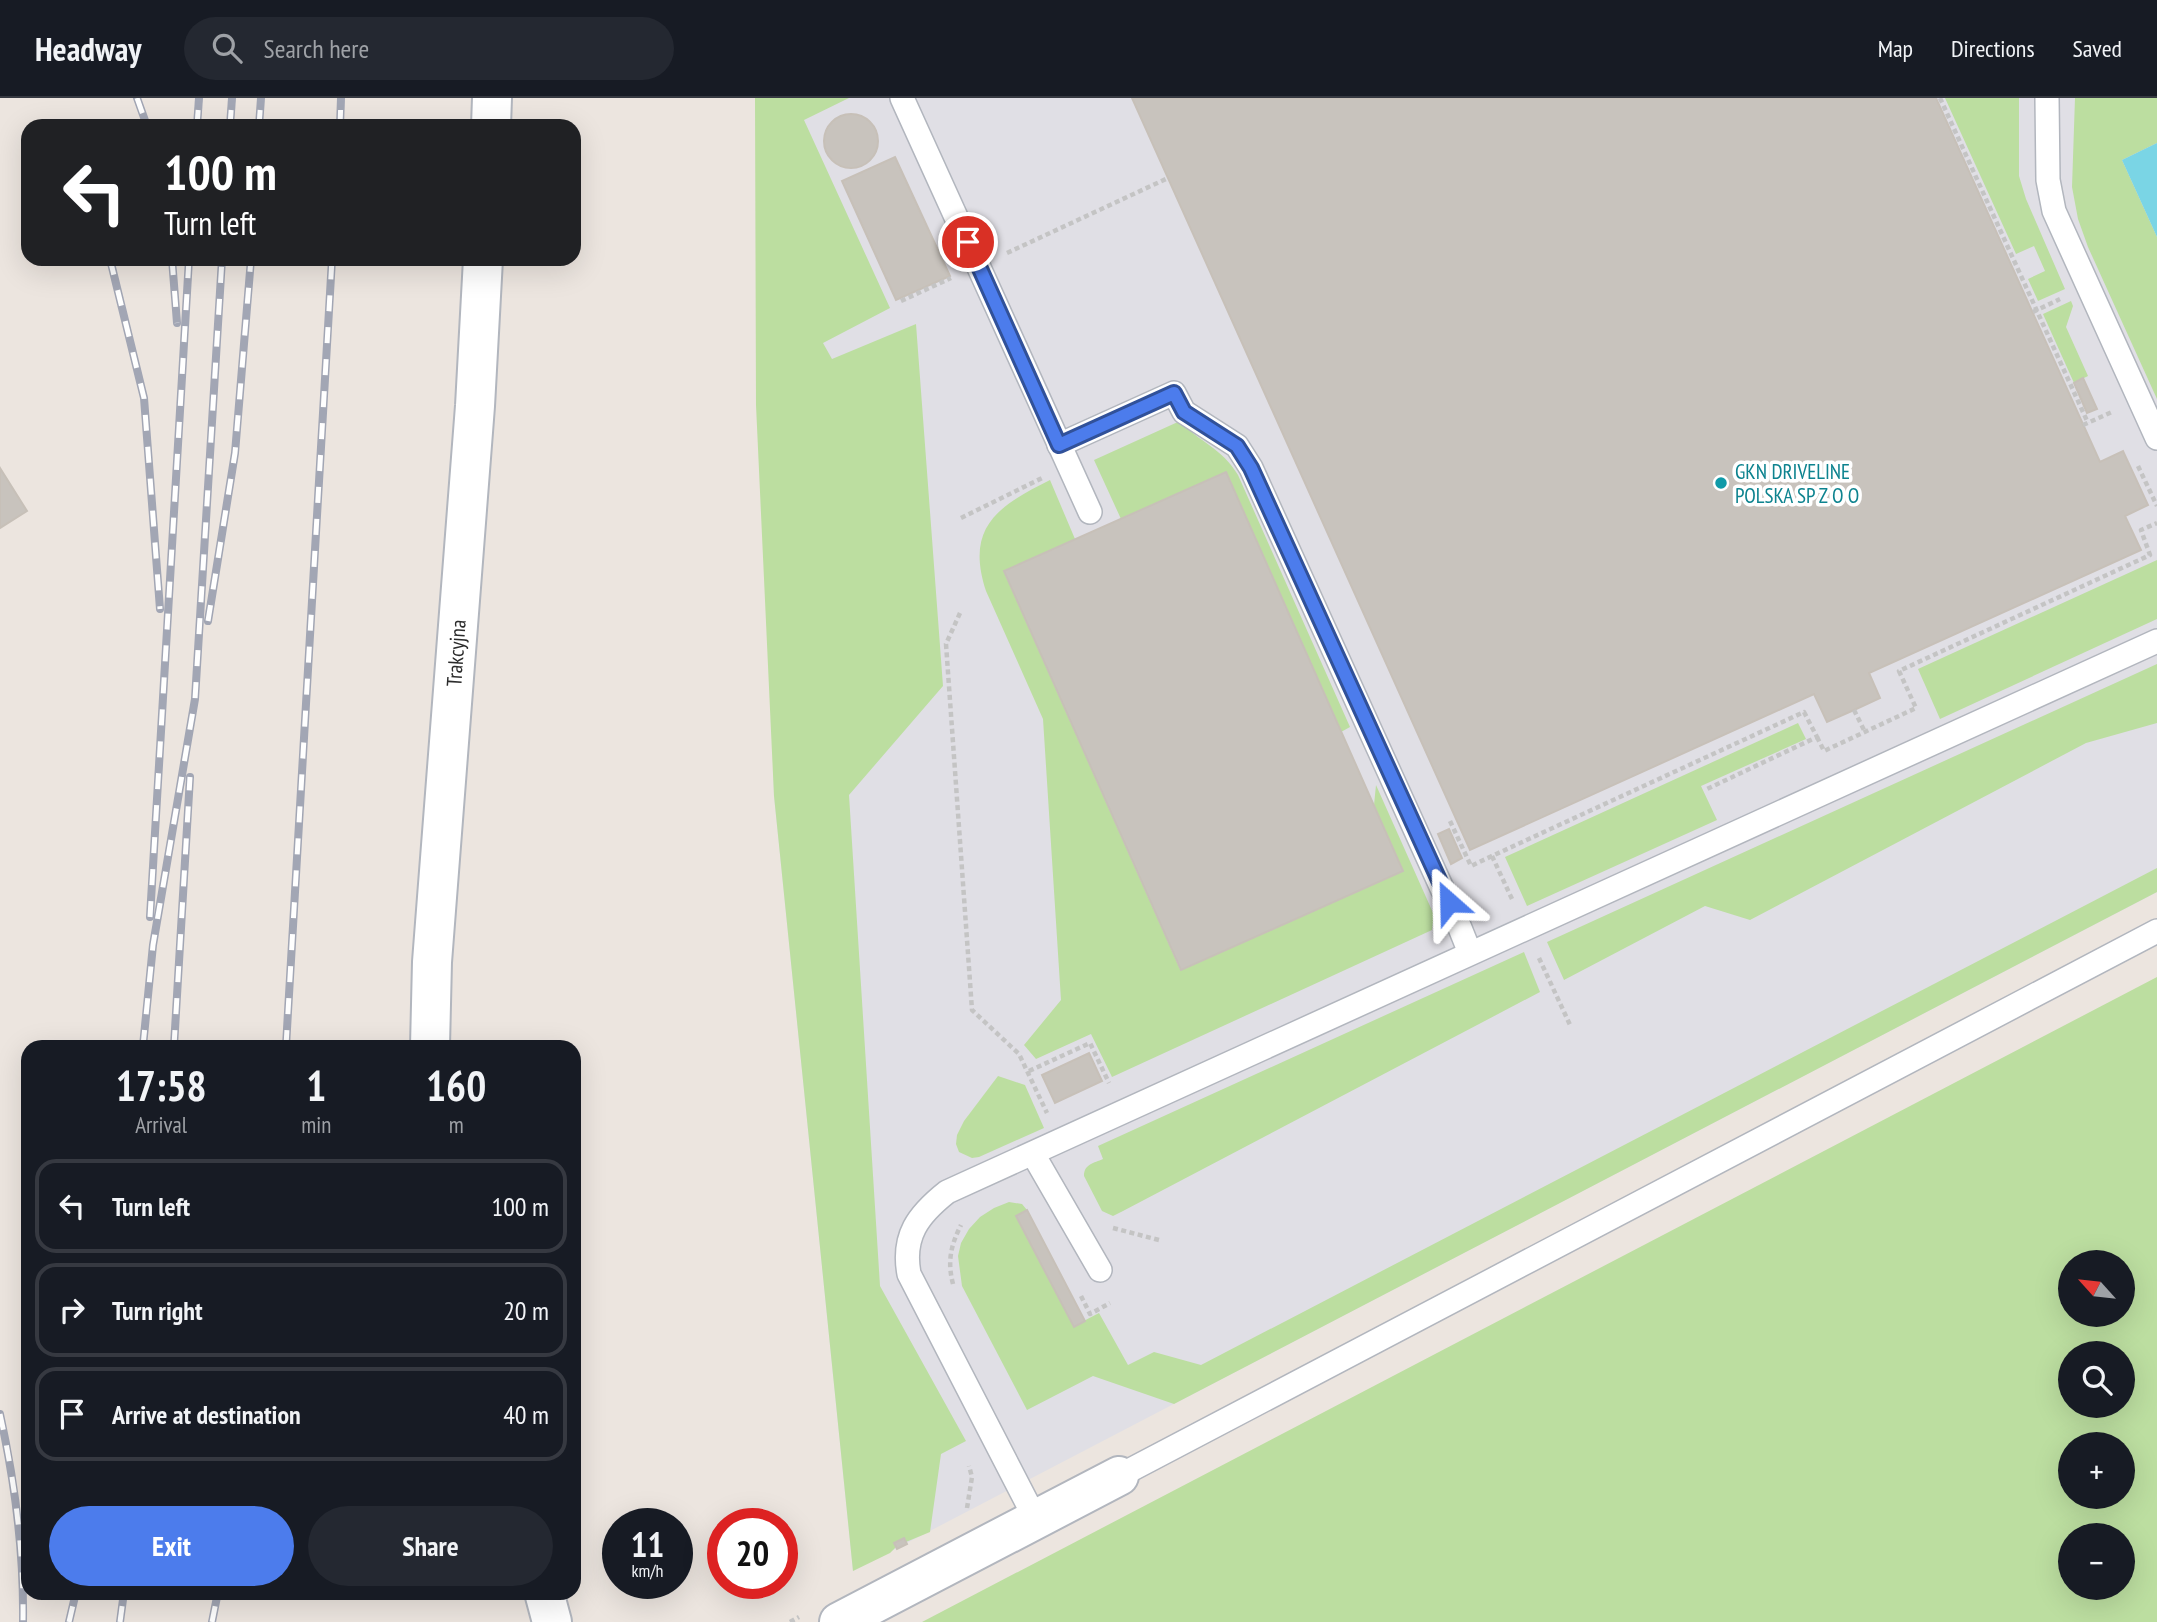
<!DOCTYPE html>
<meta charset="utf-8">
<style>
:root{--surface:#171b24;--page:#242831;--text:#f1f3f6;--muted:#9ea1a6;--line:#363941;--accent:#4c7cec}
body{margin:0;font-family:"PT Sans Narrow",sans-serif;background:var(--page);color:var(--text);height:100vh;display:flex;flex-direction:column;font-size:26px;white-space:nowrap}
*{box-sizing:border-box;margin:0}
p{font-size:23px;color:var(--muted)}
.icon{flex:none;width:38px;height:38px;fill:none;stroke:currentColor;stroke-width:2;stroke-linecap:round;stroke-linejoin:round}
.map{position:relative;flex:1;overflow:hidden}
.panel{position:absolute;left:21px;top:942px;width:560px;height:560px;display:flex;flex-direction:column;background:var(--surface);border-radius:21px;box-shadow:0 7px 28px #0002}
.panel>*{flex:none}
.hud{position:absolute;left:21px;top:21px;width:560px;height:147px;border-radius:21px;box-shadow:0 7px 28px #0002;background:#202124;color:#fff;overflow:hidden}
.needle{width:46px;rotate:297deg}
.buttons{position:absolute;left:2058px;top:1152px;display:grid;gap:14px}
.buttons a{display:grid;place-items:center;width:77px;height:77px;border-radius:50%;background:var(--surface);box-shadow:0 7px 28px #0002;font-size:35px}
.speed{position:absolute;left:602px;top:1410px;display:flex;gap:14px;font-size:35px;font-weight:700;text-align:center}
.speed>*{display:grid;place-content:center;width:91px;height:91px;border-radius:50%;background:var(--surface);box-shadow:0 7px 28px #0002;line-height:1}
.speed small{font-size:18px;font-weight:400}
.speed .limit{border:10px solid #d22;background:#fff;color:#111}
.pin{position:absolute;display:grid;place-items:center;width:60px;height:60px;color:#fff;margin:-30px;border:4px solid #fff;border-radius:50%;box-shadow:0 2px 7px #0007}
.me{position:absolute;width:77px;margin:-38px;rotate:335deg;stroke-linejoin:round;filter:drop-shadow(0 0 5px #0008)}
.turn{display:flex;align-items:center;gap:24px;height:147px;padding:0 28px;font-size:32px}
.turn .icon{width:91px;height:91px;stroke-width:2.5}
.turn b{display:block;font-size:49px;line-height:60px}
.eta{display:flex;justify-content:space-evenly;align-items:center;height:119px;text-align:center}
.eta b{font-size:42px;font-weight:700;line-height:49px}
.button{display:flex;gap:14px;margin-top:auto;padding:14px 28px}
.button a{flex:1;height:80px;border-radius:42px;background:var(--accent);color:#fff;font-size:28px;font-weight:700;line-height:80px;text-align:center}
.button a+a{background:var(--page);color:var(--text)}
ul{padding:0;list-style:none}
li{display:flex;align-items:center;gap:21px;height:94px;margin:0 14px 10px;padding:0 14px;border:4px solid var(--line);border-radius:21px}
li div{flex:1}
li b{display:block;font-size:26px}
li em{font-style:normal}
header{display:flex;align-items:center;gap:42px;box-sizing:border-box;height:98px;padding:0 35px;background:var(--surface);border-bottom:2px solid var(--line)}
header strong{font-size:33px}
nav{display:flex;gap:38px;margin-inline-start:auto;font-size:24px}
.search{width:490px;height:63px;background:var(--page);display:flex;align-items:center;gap:18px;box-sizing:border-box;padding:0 24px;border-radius:38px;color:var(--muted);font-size:26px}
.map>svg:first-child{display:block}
.industrial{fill:#e0dfe5}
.green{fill:#bcdea0;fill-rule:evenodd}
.water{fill:#7ad5e5}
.building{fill:#c8c3bd;stroke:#c7c0b8;stroke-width:2}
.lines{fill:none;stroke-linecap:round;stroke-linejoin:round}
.service-casing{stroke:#b2b6be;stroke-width:26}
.minor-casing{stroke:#b2b6be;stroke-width:42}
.path{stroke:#c4c4c4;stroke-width:4.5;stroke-dasharray:5 3.5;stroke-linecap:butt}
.service{stroke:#fff;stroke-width:23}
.minor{stroke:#fff;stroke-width:38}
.rail-casing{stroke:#a2a6b4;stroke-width:8}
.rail{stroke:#fff;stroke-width:5;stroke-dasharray:16;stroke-linecap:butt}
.route-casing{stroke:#315199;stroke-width:18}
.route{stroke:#4c7cec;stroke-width:12}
.culture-dot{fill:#0f9aa8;stroke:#fff;stroke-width:2.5}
.labels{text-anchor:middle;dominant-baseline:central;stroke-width:7;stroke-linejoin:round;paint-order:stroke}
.culture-label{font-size:21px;fill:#0d838f;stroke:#fff;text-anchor:start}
.street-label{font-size:21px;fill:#2b2b2b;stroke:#fff}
</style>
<header>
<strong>Headway</strong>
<div class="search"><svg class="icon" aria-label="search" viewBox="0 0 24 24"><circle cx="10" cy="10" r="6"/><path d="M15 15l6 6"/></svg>Search here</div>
<nav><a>Map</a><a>Directions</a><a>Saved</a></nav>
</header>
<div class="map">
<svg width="2157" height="1524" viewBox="0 0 2157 1524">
<rect width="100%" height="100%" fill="#ece5df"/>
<!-- industrial -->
<polygon class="industrial" points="755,0 2157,0 2157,794 853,1473 774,698"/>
<!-- green -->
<g class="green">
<polygon points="755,0 849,0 804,22 890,210 823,245 832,261 916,226 943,588 849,697 880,1188 966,1343 941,1356 930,1434 906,1444 904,1440 895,1445 896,1449 890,1455 853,1473 774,698 756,307"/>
<polygon points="1945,0 2019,0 2019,78 2026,101 2065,191 2038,203 2028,181 2045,173 2034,148 2016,156"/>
<polygon points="2075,0 2157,0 2157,45 2122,62 2157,139 2157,301 2088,149 2078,121 2072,89"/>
<polygon points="2071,203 2073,208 2066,229 2088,278 2074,285 2043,216"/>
<path d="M1180,323C1200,345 1221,349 1238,377L1350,629L1341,634L1226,374L1121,421L1094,362Z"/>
<path d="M1050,382L1075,441L1004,474L1180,871L1402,773L1374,707L1376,687L1434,817L1432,832L1112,979L1091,936L1036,961L1024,947L1061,902L1043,621L986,493C965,429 998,408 1050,382Z"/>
<polygon points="2157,462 2157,521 1940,621 1918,571"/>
<polygon points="2157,566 2157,625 2086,645 1750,822 1705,808 1564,882 1547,844"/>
<polygon points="1798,625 1806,641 1701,688 1717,722 1527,808 1505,759"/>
<polygon points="2157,770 2157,794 1174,1306 1093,1278 1027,1312 962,1188 958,1158 961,1145 969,1131 980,1119 994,1110 1009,1104 1022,1106 1027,1112 1016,1118 1074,1228 1099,1215 1128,1267 1154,1254 1201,1267"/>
<path d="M1524,854L1540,894L1123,1113L1113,1118L1102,1113L1084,1078C1084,1066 1094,1065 1103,1061L1098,1048Z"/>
<path d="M2157,879V1524H922ZM2070,1164H2123V1216H2070ZM2070,1255H2123V1307H2070ZM2070,1346H2123V1398H2070ZM2070,1437H2123V1489H2070Z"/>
<polygon points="998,978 1025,987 1044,1030 979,1059 972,1060 959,1054 956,1046 957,1037 964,1023"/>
</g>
<!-- water -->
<polygon class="water" points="2157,45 2157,139 2122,62"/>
<!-- building -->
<g class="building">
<polygon points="1132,0 1936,0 2100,364 2123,353 2148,407 2125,418 2141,452 1869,575 1880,600 1854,612 1827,624 1814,596 1470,752"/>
<circle cx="851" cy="43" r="27"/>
<polygon points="895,59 950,178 896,202 842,83"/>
<polygon points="2083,280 2097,311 2087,315 2074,285"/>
<polygon points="0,370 27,413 0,430"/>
<polygon points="1226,374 1403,773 1181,872 1004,473"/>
<polygon points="1449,731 1462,760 1451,766 1438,736"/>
<polygon points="1089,955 1102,983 1055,1005 1042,977"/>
<polygon points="1027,1112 1085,1223 1074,1229 1016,1118"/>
<polygon points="904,1440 907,1446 897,1451 894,1445"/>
</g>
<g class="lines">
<defs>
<g id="service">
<polyline points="902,0 1090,414"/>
<polyline points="2047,0 2048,82 2054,113 2157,340"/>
<polyline points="1059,347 1174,295 1184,314 1237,348 1251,370 1460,830 1470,855"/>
<polyline points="1033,1056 1100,1172"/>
<polyline points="1119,1378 2157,833"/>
<path d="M1036,1422L909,1176C902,1138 918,1117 947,1094L2157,543"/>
</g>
<g id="minor">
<polyline points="491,28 492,0"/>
<polyline points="430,948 432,864 475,308 483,161"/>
<polyline points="544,1494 552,1524"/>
<polyline points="839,1524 1119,1378"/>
</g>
</defs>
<!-- service casing -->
<use href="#service" class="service-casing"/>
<!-- minor casing -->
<use href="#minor" class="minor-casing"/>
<!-- path -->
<g class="path">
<polyline points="1940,0 2088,325"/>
<polyline points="1007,155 1168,80"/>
<polyline points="901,203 951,180"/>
<polyline points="2033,214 2060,201"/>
<polyline points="2083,327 2112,314"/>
<polyline points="2138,368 2157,408"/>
<polyline points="961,420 1042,380"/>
<polyline points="960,515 946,546 972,912 1019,956 1047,1015"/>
<polyline points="1854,612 1865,634"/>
<polyline points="1817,639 1824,653 1916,610 1899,573 2150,457 2141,432 2157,425"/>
<polyline points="1450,723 1471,768 1492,758"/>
<polyline points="1512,801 1492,758 1804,614 1817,639 1707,691"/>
<polyline points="1539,860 1571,929"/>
<polyline points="1029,973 1090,945 1109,985"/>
<polyline points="1113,1130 1159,1142"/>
<path d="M953,1186C947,1163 951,1147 961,1127"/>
<polyline points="1081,1198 1090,1216 1110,1205"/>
<polyline points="967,1410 972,1379 969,1368"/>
<polyline points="790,1524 799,1519"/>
</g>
<!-- service -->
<use href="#service" class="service"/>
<!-- minor -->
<use href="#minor" class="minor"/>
<defs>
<g id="rail">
<polyline points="137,0 147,28"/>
<polyline points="197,28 199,0"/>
<polyline points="230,28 232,0"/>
<polyline points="259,28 261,0"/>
<polyline points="340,28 341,0"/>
<polyline points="110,161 144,300 160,511"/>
<polyline points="172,161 177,225"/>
<polyline points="208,523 235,355 251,161"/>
<polyline points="150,819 189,161"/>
<polyline points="143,948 153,847 195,601 222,161"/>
<polyline points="174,948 190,679"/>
<polyline points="286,948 332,161"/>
<path d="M0,1316C15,1385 24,1454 23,1524"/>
<polyline points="69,1524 76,1494"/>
<polyline points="120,1524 124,1494"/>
<polyline points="212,1524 218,1494"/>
</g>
</defs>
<!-- rail casing -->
<use href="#rail" class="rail-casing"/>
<!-- rail -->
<use href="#rail" class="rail"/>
</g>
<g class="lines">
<defs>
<polyline id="route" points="968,144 1059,347 1174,295 1184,314 1237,348 1251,370 1449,804"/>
</defs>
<!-- route casing -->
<use href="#route" class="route-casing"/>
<!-- route -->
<use href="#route" class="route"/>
</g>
<!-- markers -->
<circle class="culture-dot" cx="1721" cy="385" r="7"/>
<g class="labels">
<!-- culture labels -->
<g class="culture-label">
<text x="1735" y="373">GKN DRIVELINE<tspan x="1735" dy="24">POLSKA SP Z O O</tspan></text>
</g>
<!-- street labels -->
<g class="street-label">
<text transform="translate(456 555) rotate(-86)">Trakcyjna</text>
</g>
</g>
</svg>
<div class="buttons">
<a><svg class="needle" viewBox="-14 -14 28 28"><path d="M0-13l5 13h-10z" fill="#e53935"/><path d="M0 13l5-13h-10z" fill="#9ea1a6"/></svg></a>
<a><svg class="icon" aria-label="search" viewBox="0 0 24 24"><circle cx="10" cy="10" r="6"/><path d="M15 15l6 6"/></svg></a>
<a>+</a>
<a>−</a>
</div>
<div class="speed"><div>11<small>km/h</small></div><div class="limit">20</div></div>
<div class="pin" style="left:968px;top:144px;background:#d93025"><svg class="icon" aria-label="arrive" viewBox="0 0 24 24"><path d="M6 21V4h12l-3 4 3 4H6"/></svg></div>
<svg class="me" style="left:1449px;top:804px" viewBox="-20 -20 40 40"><path d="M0-17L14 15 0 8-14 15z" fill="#4c7cec" stroke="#fff" stroke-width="4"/></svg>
<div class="hud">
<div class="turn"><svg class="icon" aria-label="left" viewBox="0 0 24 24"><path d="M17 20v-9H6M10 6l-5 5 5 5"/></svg><div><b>100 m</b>Turn left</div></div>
</div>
<section class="panel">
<div class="eta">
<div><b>17:58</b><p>Arrival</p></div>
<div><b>1</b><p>min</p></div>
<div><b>160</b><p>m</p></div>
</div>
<ul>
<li><svg class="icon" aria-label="left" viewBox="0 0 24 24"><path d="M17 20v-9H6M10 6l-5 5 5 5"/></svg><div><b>Turn left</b></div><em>100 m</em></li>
<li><svg class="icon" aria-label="right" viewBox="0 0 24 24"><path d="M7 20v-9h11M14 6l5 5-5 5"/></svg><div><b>Turn right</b></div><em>20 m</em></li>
<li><svg class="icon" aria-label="arrive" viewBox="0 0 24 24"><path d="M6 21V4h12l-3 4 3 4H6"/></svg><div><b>Arrive at destination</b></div><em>40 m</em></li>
</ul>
<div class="button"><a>Exit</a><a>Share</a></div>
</section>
</div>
